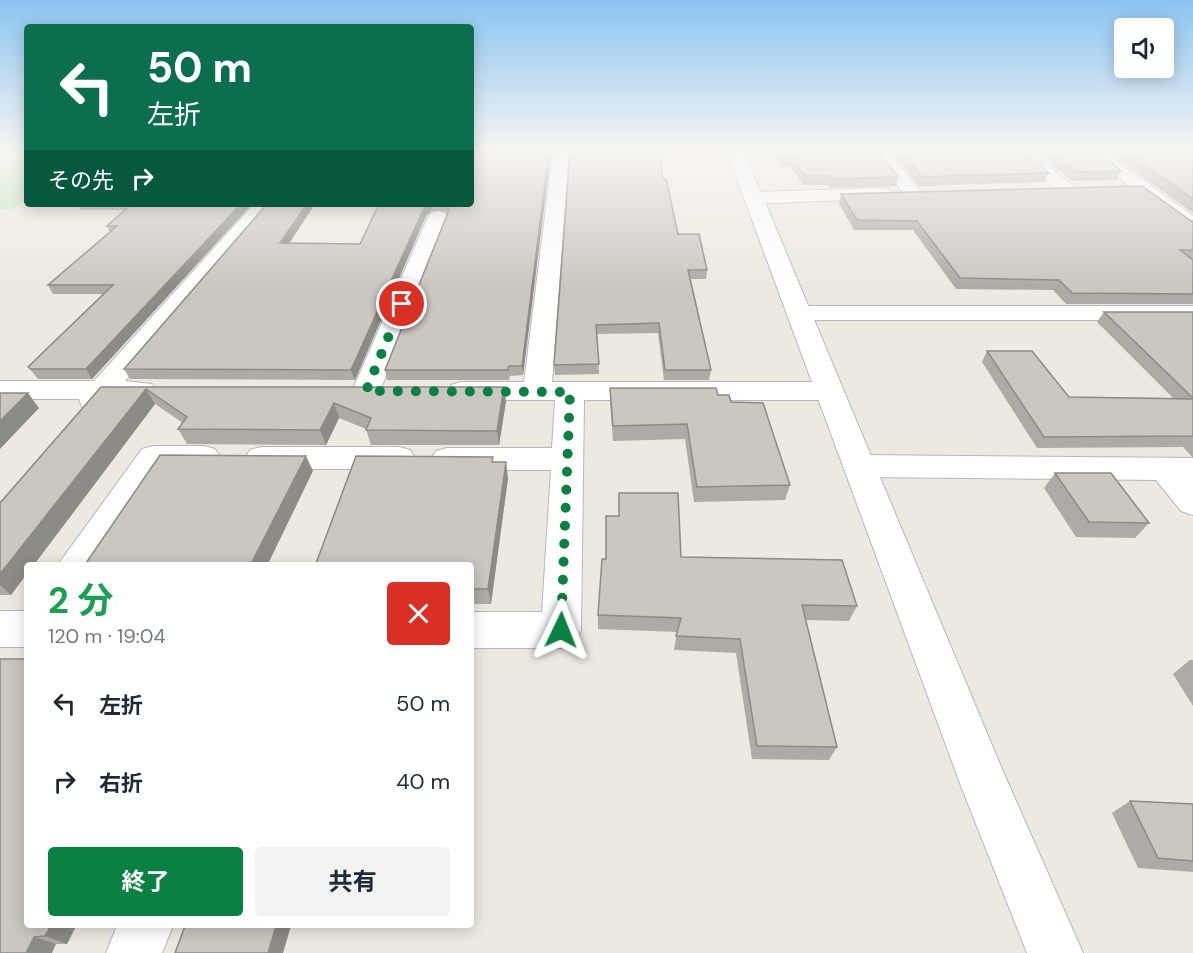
<!DOCTYPE html>
<html lang="ja">
<meta charset="utf-8">
<style>
:root{--surface:#fff;--page:#f2f2f3;--text:#1f2937;--muted:#747a83;--accent:#0b8043}
body{margin:0;font-family:"DM Sans","Noto Sans JP",sans-serif;background:var(--page);color:var(--text);height:100vh;display:flex;flex-direction:column;font-size:22px;white-space:nowrap}
*{box-sizing:border-box;margin:0}
p{font-size:20px;color:var(--muted)}
.icon{flex:none;width:33px;height:33px;fill:none;stroke:currentColor;stroke-width:2;stroke-linecap:round;stroke-linejoin:round}
.map{position:relative;flex:1;overflow:hidden}
.panel{position:absolute;left:24px;top:562px;width:450px;height:366px;display:flex;flex-direction:column;background:var(--surface);border-radius:6px;box-shadow:0 3px 15px #0003}
.panel>*{flex:none}
.guide{position:absolute;left:24px;top:24px;width:450px;height:183px;border-radius:6px;box-shadow:0 3px 15px #0003;background:#0b6e4f;color:#fff;overflow:hidden}
.buttons{position:absolute;left:1114px;top:18px;display:grid;gap:12px}
.buttons a{display:grid;place-items:center;width:60px;height:60px;border-radius:6px;background:var(--surface);box-shadow:0 3px 15px #0003;font-size:30px}
.pin{position:absolute;display:grid;place-items:center;width:51px;height:51px;color:#fff;margin:-26px;border:3px solid #fff;border-radius:50%;box-shadow:0 2px 6px #0007}
.me{position:absolute;width:66px;margin:-33px;rotate:2deg;stroke-linejoin:round;filter:drop-shadow(0 0 4px #0008)}
.turn{display:flex;align-items:center;gap:21px;height:126px;padding:0 24px;font-size:27px}
.turn .icon{width:78px;height:78px;stroke-width:2.5}
.turn b{display:block;font-size:42px;line-height:51px}
.then{display:flex;align-items:center;height:57px;padding:0 24px;background:#0003;gap:12px;font-size:22px}
.round{display:grid;place-items:center;flex:none;width:63px;height:63px;border-radius:6px;background:var(--page)}
.headline{display:flex;align-items:center;justify-content:space-between;height:102px;padding:0 24px}
h1{font-size:36px;font-weight:700;line-height:45px;color:#1e9e55}
.cta{display:flex;gap:12px;margin-top:auto;padding:12px 24px}
.cta a{flex:1;height:69px;border-radius:6px;background:var(--accent);color:#fff;font-size:24px;font-weight:700;line-height:69px;text-align:center}
.cta a+a{background:var(--page);color:var(--text)}
ul{padding:0;list-style:none}
li{display:flex;align-items:center;gap:18px;height:78px;padding:0 24px}
li div{flex:1}
li b{display:block;font-size:22px}
li em{font-style:normal}
.map>svg:first-child{display:block}
.green{fill:#bfe7bb}
.lines{fill:none;stroke-linecap:round;stroke-linejoin:round}
.street-casing{stroke:#b4b8bc;stroke-width:2}
.secondary-casing{stroke:#b4b9be;stroke-width:2}
.street{fill:#fff;fill-rule:evenodd}
.secondary{fill:#fff;fill-rule:evenodd}
.wall{fill:#aeaaa5}
.shaded-wall{fill:#8d8b86}
.building{fill:#cac6c0;stroke:#8d8b86;stroke-width:1.5}
.route{stroke:#0b8043;stroke-width:10;stroke-dasharray:0 18}
</style>
<div class="map">
<svg width="1193" height="953" viewBox="0 0 1193 953">
<rect width="100%" height="100%" fill="#ede9e1"/>
<!-- green -->
<polygon class="green" points="0,152 27,152 27,199 13,209 0,209"/>
<g class="lines">
<defs>
<g id="street">
<polygon points="553,152 569,152 552,382 830,382 840,385 844,391 840,397 830,400 584,400 581,630 575,643 561,648 471,648 471,612 542,612 551,470 447,470 436,467 431,459 436,451 447,448 552,448 555,400 461,400 451,397 447,391 451,385 461,382 524,382"/>
<polygon points="872,152 889,152 922,193 920,197 906,197"/>
<polygon points="1014,152 1033,152 1076,189 1074,193 1060,193"/>
<polygon points="1085,152 1105,152 1193,216 1193,231 1186,229"/>
<polygon points="886,188 895,194 893,198 753,204 744,198 753,192"/>
<path d="M254,204H275L125,381L152,384L156,390L152,396L110,399C101,409 95,411 82,407L79,399H0V381H94Z"/>
<polygon points="438,211 445,213 448,217 380,391 376,397 366,400 356,397 352,391 428,217 431,213"/>
<polygon points="799,306 1193,306 1193,320 799,320 790,318 787,313 790,308"/>
<polygon points="153,446 204,446 215,449 220,457 215,465 204,468 162,468 96,566 57,566 142,449"/>
<polygon points="261,447 399,447 410,450 415,458 410,466 399,469 261,469 250,466 245,458 250,450"/>
<polygon points="860,455 1193,458 1193,515 1181,511 1156,480 860,477 849,474 844,466 849,458"/>
<rect x="0" y="611" width="27" height="36"/>
<polygon points="117,926 173,926 162,953 106,953"/>
</g>
<polygon id="secondary" points="727,152 744,152 1002,769 1083,953 1027,953 961,786"/>
</defs>
<!-- street casing -->
<use href="#street" class="street-casing"/>
<!-- secondary casing -->
<use href="#secondary" class="secondary-casing"/>
<!-- street -->
<use href="#street" class="street"/>
<!-- secondary -->
<use href="#secondary" class="secondary"/>
</g>
<!-- wall -->
<g class="wall">
<polygon points="471,152 551,152 523,375 510,376 509,380 387,380 385,370 447,214 445,211 431,211 426,216 355,380 130,379 124,369 315,204 289,243 360,244 379,204 471,204"/>
<polygon points="772,152 879,152 898,177 896,186 830,188 828,185 803,185 791,167 779,167"/>
<polygon points="892,152 1025,152 1049,173 1044,182 919,186"/>
<polygon points="1037,152 1098,152 1121,171 1116,180 1072,181"/>
<polygon points="1109,152 1193,152 1193,213"/>
<polygon points="663,179 678,234 707,270 706,279 690,279 711,370 709,380 664,380 658,333 597,334 599,374 555,375 554,365"/>
<polygon points="841,194 1193,221 1193,304 1066,304 1053,290 956,289 913,230 854,230 839,204"/>
<polygon points="77,204 252,204 92,379 38,379 28,367 103,294 53,294 48,285 110,232 107,226 125,210 80,210"/>
<polygon points="1104,312 1193,312 1193,458 1183,447 1037,448 982,362 987,351 1069,397 1173,398 1097,322"/>
<polygon points="101,387 506,401 499,445 371,445 366,429 339,418 326,445 187,444 178,429 183,423 155,404 11,595 0,595 0,503"/>
<polygon points="610,388 718,395 731,402 790,485 785,500 694,502 685,439 613,441 610,402"/>
<polygon points="494,462 508,478 491,604 471,604 471,566"/>
<polygon points="1055,473 1149,523 1135,538 1076,537 1044,488"/>
<polygon points="619,493 681,557 857,606 849,621 805,620 837,747 829,760 752,759 736,653 674,650 677,632 598,629 598,615 605,559 619,516"/>
<polygon points="1190,660 1193,660 1193,706 1173,674"/>
<polygon points="1130,801 1193,804 1193,872 1138,868 1112,813"/>
<polygon points="27,926 76,926 67,944 56,944 0,953"/>
</g>
<!-- shaded-wall -->
<g class="shaded-wall">
<polygon points="549,152 551,152 523,375 522,366"/>
<polygon points="241,204 252,204 92,379 86,369"/>
<polygon points="307,204 315,204 284,251 280,243"/>
<polygon points="428,204 430,204 431,211 426,216 355,380 351,370 424,208"/>
<polygon points="504,387 506,401 499,445 497,431"/>
<polygon points="146,389 155,404 33,566 27,566 27,573 11,595 0,585 0,574"/>
<polygon points="28,393 39,408 0,449 0,421"/>
<polygon points="334,403 339,418 326,445 320,430"/>
<polygon points="306,456 313,471 267,566 250,566"/>
<polygon points="506,462 508,478 491,604 488,589"/>
<polygon points="51,926 76,926 67,944 45,936"/>
<polygon points="276,926 291,926 283,953 268,953"/>
<polygon points="34,937 56,944 52,953 26,953"/>
</g>
<!-- building -->
<g class="building">
<polygon points="471,152 549,152 522,366 509,366 508,370 385,370 449,210 445,204 471,204"/>
<polygon points="570,152 659,152 663,179 666,179 678,234 699,234 707,270 688,270 711,370 665,370 659,323 596,325 599,364 554,365"/>
<polygon points="778,152 879,152 898,177 832,179 830,176 805,176 793,158 780,158"/>
<polygon points="902,152 1025,152 1049,173 922,177"/>
<polygon points="1052,152 1098,152 1121,171 1076,172"/>
<polygon points="1126,152 1193,152 1193,199"/>
<polygon points="1142,186 1191,221 1193,221 1193,250 1180,250 1193,260 1193,294 1072,293 1059,280 960,278 917,221 857,220 841,194"/>
<polygon points="132,204 241,204 86,369 31,369 28,367 113,285 48,285 117,226 107,226"/>
<polygon points="267,204 307,204 280,243 360,244 379,204 428,204 424,208 351,370 124,369"/>
<polygon points="1104,312 1193,312 1193,398"/>
<polygon points="987,351 1032,351 1069,397 1193,399 1193,436 1044,437"/>
<polygon points="101,387 504,387 497,431 366,430 371,418 334,403 320,430 178,429 187,417 146,389 0,574 0,503"/>
<polygon points="610,388 716,388 718,395 729,395 731,402 763,403 790,485 697,487 687,424 613,426"/>
<polygon points="0,393 28,393 0,421"/>
<polygon points="160,455 306,456 250,566 84,566"/>
<polygon points="356,456 493,457 492,462 506,462 488,589 471,589 471,566 315,566"/>
<polygon points="1055,473 1111,473 1149,523 1089,522"/>
<polygon points="619,493 678,493 681,557 842,560 857,606 802,605 837,747 757,746 740,639 676,636 681,618 598,615 602,559 606,559 606,516 619,516"/>
<polygon points="0,659 27,659 27,926 51,926 45,936 34,937 26,953 0,953"/>
<polygon points="1130,801 1193,804 1193,861 1158,858"/>
<polygon points="185,926 276,926 268,953 175,953"/>
</g>
<!-- sky -->
<linearGradient id="sky" x2="0" y2="1"><stop stop-color="#8bc4f1"/><stop offset="0.53" stop-color="#f7f5f2"/><stop offset="1" stop-color="#f7f5f2" stop-opacity="0"/></linearGradient>
<rect width="1193" height="286" fill="url(#sky)"/>
<g class="lines">
<!-- route -->
<polyline class="route" points="402,304 366,391 570,392 561,630"/>
</g>
</svg>
<div class="buttons">
<a><svg class="icon" aria-label="sound" viewBox="0 0 24 24"><path d="M4 9h4l5-4v14l-5-4H4zM17 9q2 3 0 6"/></svg></a>
</div>
<div class="pin" style="left:402px;top:304px;background:#d93025"><svg class="icon" aria-label="arrive" viewBox="0 0 24 24"><path d="M6 21V4h12l-3 4 3 4H6"/></svg></div>
<svg class="me" style="left:561px;top:630px" viewBox="-20 -20 40 40"><path d="M0-17L14 15 0 8-14 15z" fill="#0b8043" stroke="#fff" stroke-width="4"/></svg>
<div class="guide">
<div class="turn"><svg class="icon" aria-label="left" viewBox="0 0 24 24"><path d="M17 20v-9H6M10 6l-5 5 5 5"/></svg><div><b>50 m</b>左折</div></div>
<div class="then">その先<svg class="icon" aria-label="right" viewBox="0 0 24 24"><path d="M7 20v-9h11M14 6l5 5-5 5"/></svg></div>
</div>
<section class="panel">
<div class="headline"><div><h1>2 分</h1><p>120 m · 19:04</p></div><a class="round" style="background:#d93025;color:#fff"><svg class="icon" aria-label="close" viewBox="0 0 24 24"><path d="M6 6l12 12M18 6L6 18"/></svg></a></div>
<ul>
<li><svg class="icon" aria-label="left" viewBox="0 0 24 24"><path d="M17 20v-9H6M10 6l-5 5 5 5"/></svg><div><b>左折</b></div><em>50 m</em></li>
<li><svg class="icon" aria-label="right" viewBox="0 0 24 24"><path d="M7 20v-9h11M14 6l5 5-5 5"/></svg><div><b>右折</b></div><em>40 m</em></li>
</ul>
<div class="cta"><a>終了</a><a>共有</a></div>
</section>
</div>
